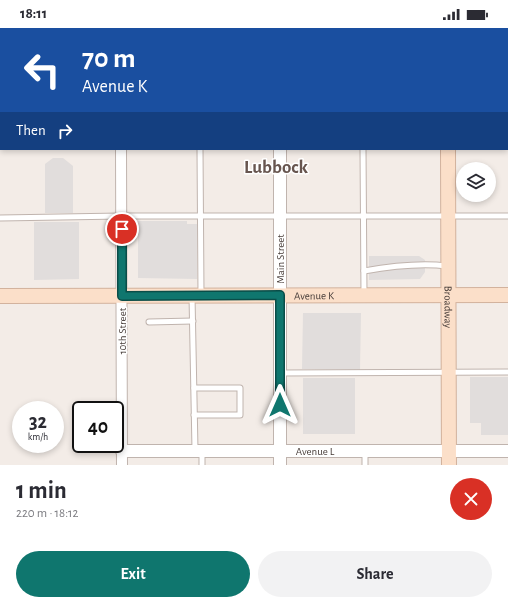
<!DOCTYPE html>
<meta charset="utf-8">
<style>
:root{--surface:#fff;--page:#f2f2f3;--text:#2b2b33;--muted:#7c7c81;--accent:#0f766e}
body{margin:0;font-family:"Alegreya Sans",sans-serif;background:var(--page);color:var(--text);height:100vh;display:flex;flex-direction:column;font-size:15px;white-space:nowrap}
*{box-sizing:border-box;margin:0}
p{font-size:13px;color:var(--muted)}
.icon{flex:none;width:22px;height:22px;fill:none;stroke:currentColor;stroke-width:2;stroke-linecap:round;stroke-linejoin:round}
.map{position:relative;height:437px;overflow:hidden}
.drawer{display:flex;flex-direction:column;background:var(--surface);flex:1}
.drawer>*{flex:none}
.guide{position:absolute;left:0px;top:0px;width:508px;height:122px;box-shadow:0 2px 6px #0003;background:#1a4fa0;color:#fff;overflow:hidden}
.tools{position:absolute;left:456px;top:134px;display:grid;gap:8px}
.tools a{display:grid;place-items:center;width:40px;height:40px;border-radius:50%;background:var(--surface);box-shadow:0 2px 6px #0003;font-size:20px}
.speed{position:absolute;left:12px;top:373px;display:flex;gap:8px;font-size:20px;font-weight:700;text-align:center}
.speed>*{display:grid;place-content:center;width:52px;height:52px;border-radius:50%;background:var(--surface);box-shadow:0 2px 6px #0003;line-height:1}
.speed small{font-size:10px;font-weight:400}
.speed .limit{border:2px solid #111;border-radius:6px;background:#fff;color:#111}
.pin{position:absolute;display:grid;place-items:center;width:34px;height:34px;color:#fff;margin:-17px;border:2px solid #fff;border-radius:50%;box-shadow:0 1px 4px #0007}
.me{position:absolute;width:44px;margin:-22px;rotate:0deg;stroke-linejoin:round;filter:drop-shadow(0 0 3px #0008)}
.turn{display:flex;align-items:center;gap:14px;height:84px;padding:0 16px;font-size:18px}
.turn .icon{width:52px;height:52px;stroke-width:2.5}
.turn b{display:block;font-size:28px;line-height:34px}
.then{display:flex;align-items:center;height:38px;padding:0 16px;background:#0003;gap:8px;font-size:15px}
.round{display:grid;place-items:center;flex:none;width:42px;height:42px;border-radius:21px;background:var(--page)}
.summary{display:flex;align-items:center;justify-content:space-between;height:68px;padding:0 16px}
h1{font-size:24px;font-weight:700;line-height:30px}
.action{display:flex;gap:8px;margin-top:auto;padding:8px 16px}
.action a{flex:1;height:46px;border-radius:24px;background:var(--accent);color:#fff;font-size:16px;font-weight:700;line-height:46px;text-align:center}
.action a+a{background:var(--page);color:var(--text)}
.status{display:flex;justify-content:space-between;align-items:center;height:28px;padding:0 20px;background:var(--surface);direction:ltr}
.status svg{height:11px;fill:currentColor}
.map>svg:first-child{display:block}
.parking{fill:#e1dddc}
.lines{fill:none;stroke-linecap:round;stroke-linejoin:round}
.service-casing{stroke:#c0b4ae;stroke-width:7}
.minor-casing{stroke:#c0b4ae;stroke-width:12}
.tertiary-casing{stroke:#c0b4ae;stroke-width:14}
.secondary-casing{stroke:#d2b29d;stroke-width:16}
.service{stroke:#fff;stroke-width:5}
.minor{stroke:#fff;stroke-width:10}
.tertiary{stroke:#fff;stroke-width:12}
.secondary{stroke:#fbdfc9;stroke-width:14}
.route-casing{stroke:#0a4d48;stroke-width:10}
.route{stroke:#0f766e;stroke-width:7}
.labels{text-anchor:middle;dominant-baseline:central;stroke-width:3;stroke-linejoin:round;paint-order:stroke}
.street-label{font-size:11px;fill:#453b37;stroke:#fff}
.town-label{font-size:19px;font-weight:bold;fill:#67554f;stroke:#fff}
</style>
<div class="status"><b>18:11</b><svg viewBox="0 0 49 12"><path d="M0 12V9h3v3zM5 12V6h3v6zM10 12V3h3v9zM15 12V0h3v12zM26 1h20v11H26zM47 4h2v5h-2z"/></svg></div>
<div class="map">
<svg width="508" height="437" viewBox="0 0 508 437">
<rect width="100%" height="100%" fill="#f3ece7"/>
<!-- parking -->
<g class="parking">
<polygon points="53,130 63,130 73,138 73,185 45,185 45,136"/>
<polygon points="138,193 187,193 187,196 197,196 197,251 138,250"/>
<polygon points="34,194 79,194 79,251 34,252"/>
<polygon points="369,228 419,228 425,232 425,244 420,251 369,252"/>
<polygon points="303,285 361,285 360,342 302,341"/>
<polygon points="470,349 508,349 508,407 481,407 481,395 470,395"/>
<rect x="303" y="350" width="52" height="56"/>
</g>
<g class="lines">
<defs>
<g id="service">
<polyline points="200,0 200,1"/>
<polyline points="362,0 362,1"/>
<polyline points="507,32 508,32"/>
<polyline points="200,121 201,266"/>
<polyline points="363,121 364,266"/>
<polyline points="0,190 121,188 508,188"/>
<path d="M364,243C392,238 420,235 447,238"/>
<polyline points="192,268 195,422"/>
<polyline points="149,294 193,293"/>
<polyline points="280,345 508,344"/>
<polyline points="194,360 240,360 240,387 194,387"/>
<polyline points="365,424 365,437"/>
<polyline points="202,437 202,423"/>
</g>
<g id="minor">
<polyline points="121,0 121,1"/>
<polyline points="0,109 1,109"/>
<polyline points="507,109 508,109"/>
<polyline points="121,121 122,437"/>
</g>
<g id="tertiary">
<polyline points="280,0 280,1"/>
<polyline points="280,121 280,437"/>
<path id="s1" d="M122,423H508"/>
</g>
<g id="secondary">
<polyline points="448,0 448,1"/>
<path id="s2" d="M448,121L449,437"/>
<path id="s3" d="M0,268L508,267"/>
</g>
</defs>
<!-- service casing -->
<use href="#service" class="service-casing"/>
<!-- minor casing -->
<use href="#minor" class="minor-casing"/>
<!-- tertiary casing -->
<use href="#tertiary" class="tertiary-casing"/>
<!-- secondary casing -->
<use href="#secondary" class="secondary-casing"/>
<!-- service -->
<use href="#service" class="service"/>
<!-- minor -->
<use href="#minor" class="minor"/>
<!-- tertiary -->
<use href="#tertiary" class="tertiary"/>
<!-- secondary -->
<use href="#secondary" class="secondary"/>
</g>
<g class="lines">
<defs>
<polyline id="route" points="122,201 122,268 280,267 280,377"/>
</defs>
<!-- route casing -->
<use href="#route" class="route-casing"/>
<!-- route -->
<use href="#route" class="route"/>
</g>
<g class="labels">
<!-- street labels -->
<g class="street-label">
<text transform="translate(280 231) rotate(-90)">Main Street</text>
<text stroke="none"><textPath href="#s3" startOffset="314">Avenue K</textPath></text>
<text stroke="none"><textPath href="#s2" startOffset="158">Broadway</textPath></text>
<text transform="translate(122 303) rotate(-90)">10th Street</text>
<text stroke="none"><textPath href="#s1" startOffset="193">Avenue L</textPath></text>
</g>
<!-- town labels -->
<g class="town-label">
<text x="276" y="139">Lubbock</text>
</g>
</g>
</svg>
<div class="tools">
<a><svg class="icon" aria-label="layers" viewBox="0 0 24 24"><path d="M12 4l9 5-9 5-9-5zM3 14l9 5 9-5"/></svg></a>
</div>
<div class="speed"><div>32<small>km/h</small></div><div class="limit">40</div></div>
<div class="pin" style="left:122px;top:201px;background:#d93025"><svg class="icon" aria-label="arrive" viewBox="0 0 24 24"><path d="M6 21V4h12l-3 4 3 4H6"/></svg></div>
<svg class="me" style="left:280px;top:377px" viewBox="-20 -20 40 40"><path d="M0-17L14 15 0 8-14 15z" fill="#0f766e" stroke="#fff" stroke-width="4"/></svg>
<div class="guide">
<div class="turn"><svg class="icon" aria-label="left" viewBox="0 0 24 24"><path d="M17 20v-9H6M10 6l-5 5 5 5"/></svg><div><b>70 m</b>Avenue K</div></div>
<div class="then">Then<svg class="icon" aria-label="right" viewBox="0 0 24 24"><path d="M7 20v-9h11M14 6l5 5-5 5"/></svg></div>
</div>
</div>
<section class="drawer">
<div class="summary"><div><h1>1 min</h1><p>220 m · 18:12</p></div><a class="round" style="background:#d93025;color:#fff"><svg class="icon" aria-label="close" viewBox="0 0 24 24"><path d="M6 6l12 12M18 6L6 18"/></svg></a></div>
<div class="action"><a>Exit</a><a>Share</a></div>
</section>
